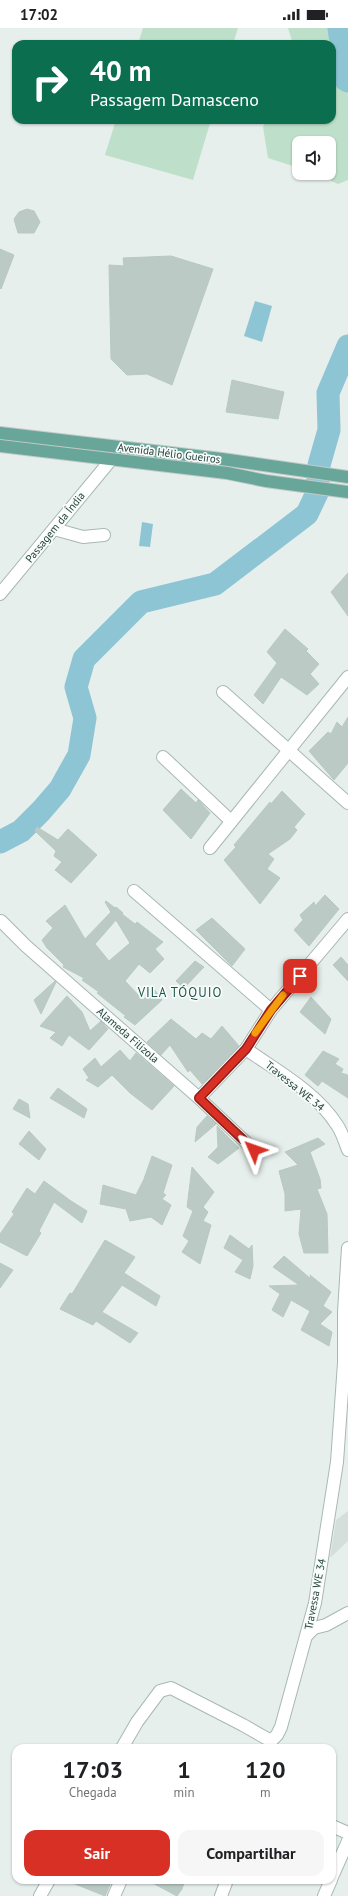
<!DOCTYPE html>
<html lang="pt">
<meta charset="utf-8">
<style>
:root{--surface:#fff;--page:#f6f6f6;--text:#202124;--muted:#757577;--accent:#d93025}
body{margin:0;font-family:"PT Sans",sans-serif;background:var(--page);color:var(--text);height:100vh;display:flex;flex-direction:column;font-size:15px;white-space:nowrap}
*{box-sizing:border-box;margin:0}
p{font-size:13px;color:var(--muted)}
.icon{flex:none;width:22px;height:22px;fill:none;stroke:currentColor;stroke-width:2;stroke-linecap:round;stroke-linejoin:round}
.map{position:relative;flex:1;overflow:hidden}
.panel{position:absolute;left:12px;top:1716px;width:324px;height:140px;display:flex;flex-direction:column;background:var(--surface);border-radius:12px;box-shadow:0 1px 3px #0004}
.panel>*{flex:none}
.guide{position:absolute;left:12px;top:12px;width:324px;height:84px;border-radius:12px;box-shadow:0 1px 3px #0004;background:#0b6e4f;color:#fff;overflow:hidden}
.buttons{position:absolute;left:292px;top:108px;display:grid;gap:8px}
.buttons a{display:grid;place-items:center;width:44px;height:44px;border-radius:8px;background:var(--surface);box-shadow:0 1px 3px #0004;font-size:20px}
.pin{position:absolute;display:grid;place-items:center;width:34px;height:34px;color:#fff;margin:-17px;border-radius:8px;box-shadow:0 2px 6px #0006}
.me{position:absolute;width:44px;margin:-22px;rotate:313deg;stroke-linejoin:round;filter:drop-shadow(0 0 3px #0008)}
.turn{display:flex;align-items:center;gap:14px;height:84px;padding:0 12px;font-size:18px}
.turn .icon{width:52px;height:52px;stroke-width:2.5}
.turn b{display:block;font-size:28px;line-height:34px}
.eta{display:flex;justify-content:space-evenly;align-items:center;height:68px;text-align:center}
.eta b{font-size:24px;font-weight:800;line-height:28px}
.button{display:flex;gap:8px;margin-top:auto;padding:8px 12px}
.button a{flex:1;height:46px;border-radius:12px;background:var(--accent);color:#fff;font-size:16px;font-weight:800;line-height:46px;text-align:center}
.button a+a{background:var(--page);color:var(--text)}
.status{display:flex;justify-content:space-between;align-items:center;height:28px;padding:0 20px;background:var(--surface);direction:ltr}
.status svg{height:11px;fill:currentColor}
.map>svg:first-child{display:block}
.built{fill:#d4dfdb}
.green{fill:#bee0ca}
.water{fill:#8dc5d5}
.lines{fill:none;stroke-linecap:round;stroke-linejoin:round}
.river{stroke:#8dc5d5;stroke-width:23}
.building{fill:#bbcac5;stroke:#b8c9c3;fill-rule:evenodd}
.minor-casing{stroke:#a8b8b3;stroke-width:14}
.major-casing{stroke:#c2cac8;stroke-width:14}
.minor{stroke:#fff;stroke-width:12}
.major{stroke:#69a69a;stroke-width:12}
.route-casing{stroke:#8d1f18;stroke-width:10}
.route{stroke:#d93025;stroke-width:7}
.slow{stroke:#f59e0b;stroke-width:7}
.labels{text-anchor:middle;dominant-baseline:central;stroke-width:3.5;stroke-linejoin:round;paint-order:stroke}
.street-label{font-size:11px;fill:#24423c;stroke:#f7fbf9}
.quarter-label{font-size:13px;letter-spacing:1px;fill:#1e554b;stroke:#f7fbf9}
</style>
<div class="status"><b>17:02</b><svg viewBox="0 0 49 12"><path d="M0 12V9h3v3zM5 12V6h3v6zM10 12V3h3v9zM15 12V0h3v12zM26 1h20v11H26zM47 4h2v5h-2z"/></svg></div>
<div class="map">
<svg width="348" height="1868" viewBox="0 0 348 1868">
<rect width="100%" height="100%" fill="#e6efeb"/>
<!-- built -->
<polygon class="built" points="348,1483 348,1513 330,1530 336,1492"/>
<!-- green -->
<g class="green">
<polygon points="143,0 238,0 233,16 138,16"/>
<polygon points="288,0 348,0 348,152 338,156 314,145 329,145 329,115 299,115 299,140 268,130 263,99 266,92 332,92 332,16 293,16"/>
<polygon points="116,92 211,92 193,152 105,127"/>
</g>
<!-- water -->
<g class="water">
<polygon points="255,273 272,278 262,314 244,308"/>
<polygon points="142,494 153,496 150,519 139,518"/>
</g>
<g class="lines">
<!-- river -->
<g class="river">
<polyline points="339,0 346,52 348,53"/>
<polyline points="0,814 21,803 41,783 60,761 79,727 85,690 76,659 84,631 141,574 215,556 307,486 317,465 319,437 329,402 328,365 348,318"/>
</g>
</g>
<!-- building -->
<g class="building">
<polygon points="27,181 34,183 40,194 34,205 18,205 14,191 19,184"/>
<polygon points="0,221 14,227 1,261 0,260"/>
<polygon points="171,228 213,241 172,357 147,346 127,347 111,331 109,237 124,238 123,230"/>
<polygon points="232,352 284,364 278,391 226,384"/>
<polygon points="348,545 348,588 331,564"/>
<polygon points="285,601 308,621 306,623 319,636 310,646 319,656 307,667 281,649 263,676 254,667 277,635 267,624"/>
<polygon points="348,689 348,735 334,752 309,723 328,704 331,706 337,694 342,699"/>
<polygon points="181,761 196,775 198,772 210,785 191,811 163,782"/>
<polygon points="282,763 305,786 294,799 297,802 290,811 268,826 274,831 267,841 280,850 260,876 224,832 236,819 234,817 270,774 271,776"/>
<polygon points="37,799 58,812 68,801 97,827 71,855 55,842 62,834 54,828 56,823 35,803"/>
<polygon points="325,867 339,881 309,918 294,902 303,892 300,887 314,874 315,878"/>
<path d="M106,873L115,880L116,879L123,885L122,886L135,896L137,894L163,914L155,921L164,931L150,945L139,936L125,953L143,972L154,961L162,972L135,997L124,989L126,988L97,965L99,964L82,952L84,950L63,939L64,937L47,920L42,912L53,900L46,893L65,877L85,911L111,884L105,874ZM116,892L130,915L109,933L95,916Z"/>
<polygon points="212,890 245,921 232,938 196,902"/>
<polygon points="341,929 348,937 348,953 333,937"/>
<polygon points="195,933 204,939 184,960 176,953"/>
<polygon points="55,953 56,954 41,986 34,972"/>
<polygon points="67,968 82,984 90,1003 101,993 108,1001 89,1022 69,1007 62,1018 50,1010 56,1004 40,998"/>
<polygon points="311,969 331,991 325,1006 300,984"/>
<polygon points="171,991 196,1011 202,1005 211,1011 222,998 239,1018 202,1056 190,1042 188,1044 170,1017 161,1027 147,1014"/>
<polygon points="120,1022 130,1033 136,1025 174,1058 152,1082 130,1065 112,1047 98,1059 86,1052 89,1050 83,1041 95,1030 101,1039"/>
<polygon points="323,1023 339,1031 335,1036 343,1041 341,1045 348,1047 348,1070 322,1053 318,1058 305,1047"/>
<polygon points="58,1060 87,1081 84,1090 50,1070"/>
<polygon points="19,1071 28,1076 30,1090 13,1081"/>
<polygon points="207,1088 216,1096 195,1114 197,1099"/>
<polygon points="217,1098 239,1120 218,1136 208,1129 218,1119"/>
<polygon points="29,1103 46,1121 39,1132 19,1116"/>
<polygon points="318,1110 325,1116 310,1124 320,1151 321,1160 317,1161 327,1186 328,1225 304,1225 299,1206 301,1181 285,1183 285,1166 279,1143 298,1137 285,1124"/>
<polygon points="152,1128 172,1137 163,1165 166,1167 162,1171 171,1177 162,1197 151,1189 130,1193 126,1181 100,1176 103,1157 136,1167 144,1151"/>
<polygon points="192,1139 214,1164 203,1179 208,1184 203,1193 211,1197 200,1236 182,1224 189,1213 183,1208 193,1183 187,1179"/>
<polygon points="44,1153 71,1173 87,1183 82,1195 54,1174 39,1203 41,1205 27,1228 0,1214 0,1206 14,1186 12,1184 27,1160 35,1166"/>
<polygon points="230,1207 249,1221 252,1217 253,1238 250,1251 235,1244 243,1232 224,1220"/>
<polygon points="105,1212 135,1229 124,1245 160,1268 156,1278 122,1257 102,1284 138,1305 130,1315 96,1293 93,1297 60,1281 70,1265 72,1266"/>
<polygon points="284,1228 311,1251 310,1247 331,1264 323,1278 332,1284 320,1296 332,1304 329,1318 301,1302 310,1283 291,1272 283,1289 272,1282 280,1266 269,1258 299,1257 273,1239"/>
<polygon points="0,1235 13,1242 0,1260"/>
<polygon points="65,1852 112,1852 105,1868"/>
<polygon points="147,1852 185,1852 182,1861 177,1868"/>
</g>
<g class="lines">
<defs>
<g id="minor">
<polyline points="54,501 83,509 104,507"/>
<polyline points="0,566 110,433"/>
<polyline points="223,664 348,775"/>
<polyline points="163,729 231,793"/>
<polyline points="210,820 348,649"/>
<polyline points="134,863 271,982"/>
<polyline points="1,893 26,918 199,1070 254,1122"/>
<path d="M246,1021C277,1043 316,1064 337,1097C342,1104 345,1114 348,1122"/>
<polyline points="199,1070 246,1021 271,982 348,891"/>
<polyline points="307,1607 314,1600 326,1597 348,1585"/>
<polyline points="122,1720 137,1694 160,1663 171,1660 243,1697 271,1713 277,1707 281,1699 315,1575 337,1434 344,1335 344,1284 348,1220"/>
<polyline points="332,1798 348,1805"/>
<polyline points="332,1849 348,1813"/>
<polyline points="40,1868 49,1852"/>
<polyline points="114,1868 121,1852"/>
<polyline points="221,1868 227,1852"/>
<polyline points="324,1868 331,1852"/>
</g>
<g id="major">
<polyline points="0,405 222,431 348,449"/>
<polyline points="0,418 227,445 266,453 348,464"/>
</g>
</defs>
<!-- minor casing -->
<use href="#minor" class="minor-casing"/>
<!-- major casing -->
<use href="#major" class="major-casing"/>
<!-- minor -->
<use href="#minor" class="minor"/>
<!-- major -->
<use href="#major" class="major"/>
</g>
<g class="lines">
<defs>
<polyline id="route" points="254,1122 199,1070 246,1021 271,982 300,948"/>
</defs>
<!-- route casing -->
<use href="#route" class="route-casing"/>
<!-- route -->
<use href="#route" class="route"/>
<!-- slow -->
<polyline class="slow" points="255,1005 283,967"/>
</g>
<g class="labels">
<!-- street labels -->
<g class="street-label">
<text transform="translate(169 425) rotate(7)">Avenida Hélio Gueiros</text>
<text transform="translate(55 499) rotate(-51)">Passagem da Índia</text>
<text transform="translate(128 1007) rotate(41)">Alameda Filizola</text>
<text transform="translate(295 1058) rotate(39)">Travessa WE 34</text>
<text transform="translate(315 1566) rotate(-79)">Travessa WE 34</text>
</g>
<!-- quarter labels -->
<g class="quarter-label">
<text x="180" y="964">VILA TÓQUIO</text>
</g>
</g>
</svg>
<div class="buttons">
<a><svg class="icon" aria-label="sound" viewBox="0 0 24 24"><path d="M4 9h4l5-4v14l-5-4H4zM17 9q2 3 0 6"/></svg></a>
</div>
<div class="pin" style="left:300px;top:948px;background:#d93025"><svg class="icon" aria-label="arrive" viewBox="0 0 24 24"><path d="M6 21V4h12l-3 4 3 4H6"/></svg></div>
<svg class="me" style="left:254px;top:1122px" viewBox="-20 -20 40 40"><path d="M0-17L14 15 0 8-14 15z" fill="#d93025" stroke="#fff" stroke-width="4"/></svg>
<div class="guide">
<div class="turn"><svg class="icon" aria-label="right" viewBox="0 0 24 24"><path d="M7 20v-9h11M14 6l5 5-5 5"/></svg><div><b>40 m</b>Passagem Damasceno</div></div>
</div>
<section class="panel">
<div class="eta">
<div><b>17:03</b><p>Chegada</p></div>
<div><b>1</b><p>min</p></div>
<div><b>120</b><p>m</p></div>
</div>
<div class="button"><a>Sair</a><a>Compartilhar</a></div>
</section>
</div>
